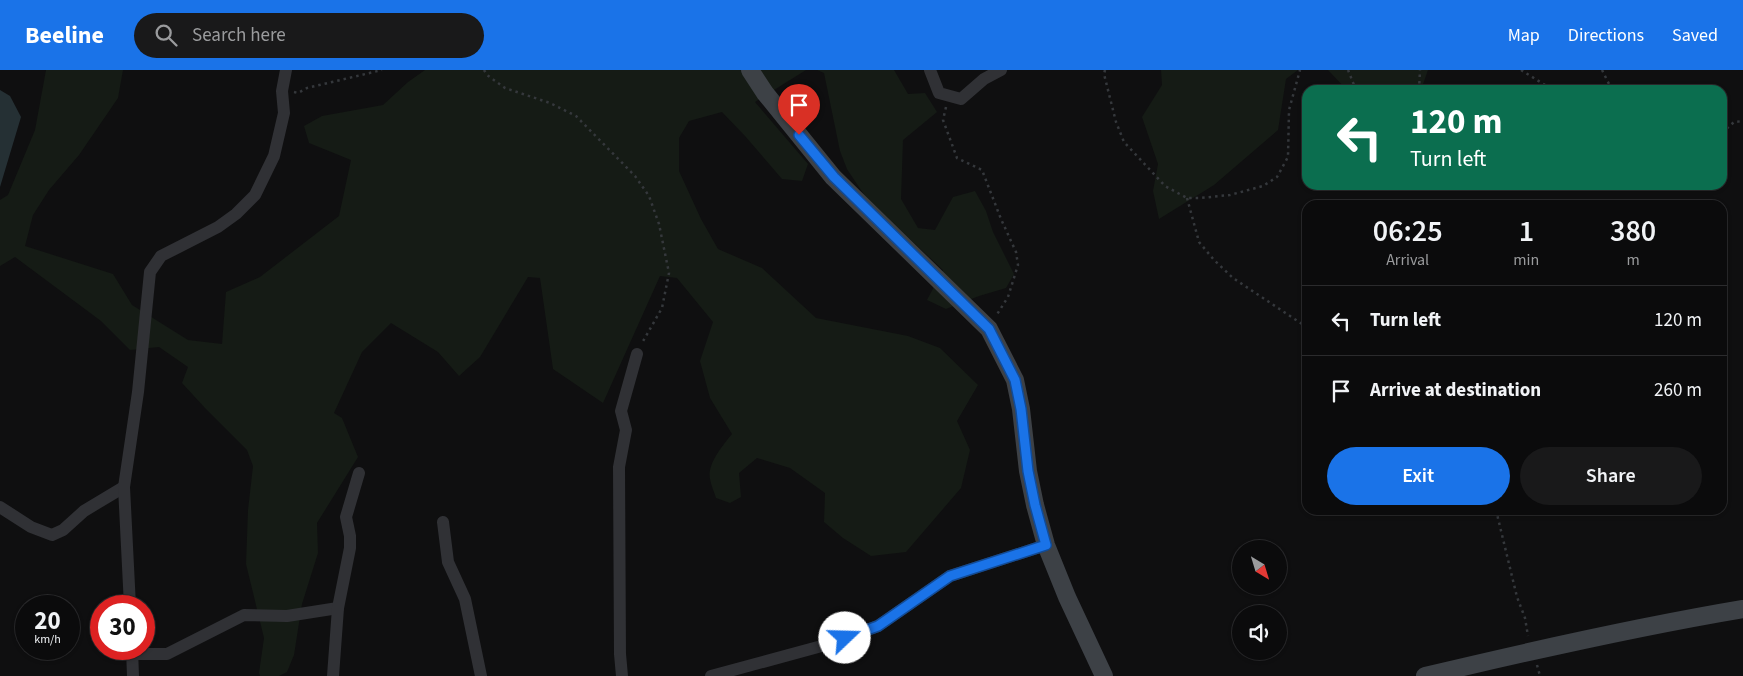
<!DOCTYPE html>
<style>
:root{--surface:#0b0b0c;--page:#19191a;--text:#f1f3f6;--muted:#9a9b9d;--line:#2b2b2d;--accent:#1a73e8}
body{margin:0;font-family:"Source Sans 3",sans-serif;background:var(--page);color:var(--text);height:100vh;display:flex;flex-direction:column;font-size:19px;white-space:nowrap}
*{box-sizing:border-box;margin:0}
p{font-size:16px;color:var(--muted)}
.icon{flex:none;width:28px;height:28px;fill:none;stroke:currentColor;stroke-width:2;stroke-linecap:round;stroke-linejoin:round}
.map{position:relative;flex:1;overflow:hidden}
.details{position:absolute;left:1302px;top:130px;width:425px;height:315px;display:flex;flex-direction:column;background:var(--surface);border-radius:15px;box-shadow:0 1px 4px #0004,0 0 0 1px var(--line)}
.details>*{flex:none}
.hud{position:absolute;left:1302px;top:15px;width:425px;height:105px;border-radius:15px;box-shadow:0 1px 4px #0004,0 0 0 1px var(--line);background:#0b6e4f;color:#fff;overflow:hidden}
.needle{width:32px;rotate:142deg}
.controls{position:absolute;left:1232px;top:470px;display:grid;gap:10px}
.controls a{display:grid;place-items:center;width:55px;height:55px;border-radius:50%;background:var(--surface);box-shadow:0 1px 4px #0004,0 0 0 1px var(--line);font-size:25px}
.speed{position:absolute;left:15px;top:525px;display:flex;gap:10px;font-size:25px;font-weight:700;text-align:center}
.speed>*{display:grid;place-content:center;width:65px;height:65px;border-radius:50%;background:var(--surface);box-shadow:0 1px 4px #0004,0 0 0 1px var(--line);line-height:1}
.speed small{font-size:12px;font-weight:400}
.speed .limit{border:8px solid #d22;background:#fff;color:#111}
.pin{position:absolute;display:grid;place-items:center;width:42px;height:42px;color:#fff;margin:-51px -21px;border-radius:50% 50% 50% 0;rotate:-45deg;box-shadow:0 0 5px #0007}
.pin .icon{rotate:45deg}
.me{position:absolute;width:55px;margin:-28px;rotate:69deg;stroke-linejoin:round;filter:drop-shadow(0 0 4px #0008)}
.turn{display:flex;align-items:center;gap:18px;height:105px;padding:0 25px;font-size:22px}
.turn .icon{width:65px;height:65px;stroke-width:2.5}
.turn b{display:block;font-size:35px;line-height:42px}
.eta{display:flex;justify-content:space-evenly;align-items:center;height:85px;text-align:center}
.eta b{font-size:30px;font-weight:600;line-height:35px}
.button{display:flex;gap:10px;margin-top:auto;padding:10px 25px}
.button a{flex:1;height:58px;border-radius:30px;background:var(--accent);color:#fff;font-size:20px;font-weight:600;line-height:58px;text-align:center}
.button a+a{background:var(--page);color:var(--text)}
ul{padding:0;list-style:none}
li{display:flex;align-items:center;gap:15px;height:70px;padding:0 25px;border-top:1px solid var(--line)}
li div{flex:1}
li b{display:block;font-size:19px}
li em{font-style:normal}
header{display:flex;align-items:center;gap:30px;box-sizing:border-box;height:70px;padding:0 25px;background:var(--accent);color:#fff}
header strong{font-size:24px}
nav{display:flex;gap:28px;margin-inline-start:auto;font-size:18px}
.search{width:350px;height:45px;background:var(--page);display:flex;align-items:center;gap:12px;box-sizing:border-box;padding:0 18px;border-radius:28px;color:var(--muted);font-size:19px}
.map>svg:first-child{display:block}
.green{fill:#151b15}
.water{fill:#253034}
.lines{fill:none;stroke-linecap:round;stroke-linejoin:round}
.path{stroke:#35383c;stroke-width:2.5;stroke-dasharray:2.5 4;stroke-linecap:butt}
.street{stroke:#303135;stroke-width:12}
.secondary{stroke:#3d4146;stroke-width:18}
.route-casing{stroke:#114b97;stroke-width:12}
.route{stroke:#1a73e8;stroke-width:9}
</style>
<header>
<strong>Beeline</strong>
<div class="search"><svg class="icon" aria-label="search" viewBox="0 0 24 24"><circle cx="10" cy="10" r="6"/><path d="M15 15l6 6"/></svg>Search here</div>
<nav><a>Map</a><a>Directions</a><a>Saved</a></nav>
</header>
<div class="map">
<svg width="1743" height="606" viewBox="0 0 1743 606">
<rect width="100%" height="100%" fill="#0f0f10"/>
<!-- green -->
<g class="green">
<path d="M46,0H123L118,28L79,85L49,120L33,145L25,176L113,204L132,235L188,270L222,274L226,222L260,207L339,146L351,90L309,73L304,56L322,46L383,35L408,12L425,0H806L755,32L808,94L802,111L782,109L745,66L722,42L689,51L679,68V101L701,149L718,179L762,198L816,248L908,266L940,278L978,315L957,351L970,380L961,418L906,482L871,486L843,468L824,452L825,423L790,398L757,388L739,403L741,427L730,433L716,428C714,422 711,415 710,409C707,394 723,375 732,364L710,328L700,291L713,252L677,208L660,206L603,333L553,299L540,208L528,207L480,287L459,306L438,282L391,253L362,282L334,343L342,348L358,387L317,453L318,483L302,534L294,585L287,602L279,606H260L259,603L264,568L246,494L248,440L253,396L247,380L205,338L182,313L188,297L159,277L130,280L101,251L15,187L0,196V130L8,125L35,60Z"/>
<polygon points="817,0 894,0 908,24 925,23 937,42 903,70 901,129 918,158 935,160 953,127 975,121 986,141 993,162 1014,204 1006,218 979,226 946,239 927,230 943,200 867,129 847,99 840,81 824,3"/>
<polygon points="1161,0 1298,0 1286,9 1278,60 1214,115 1159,149 1153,121 1158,94 1142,47 1162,15"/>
<polygon points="1328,0 1428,0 1421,20 1347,20"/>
</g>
<!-- water -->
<polygon class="water" points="0,20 10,26 21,47 0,117"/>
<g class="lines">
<!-- path -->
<g class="path">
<polyline points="484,0 487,5 505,18 550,33 576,46 635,106 649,126 659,154 669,203 662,238 642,273"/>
<polyline points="1105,0 1104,4 1116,52 1124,72 1165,116 1187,128 1200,128 1230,125 1263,116 1277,107 1288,87 1289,40 1300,0"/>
<polyline points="1348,0 1356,20"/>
<polyline points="1521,0 1553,20"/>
<polyline points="1602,0 1612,20"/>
<polyline points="1419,20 1420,0"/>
<polyline points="294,22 298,23 307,18 382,0"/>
<polyline points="946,37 943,50 957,88 982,100 1001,149 1016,182 1018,195 1008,227 996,246"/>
<polyline points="1722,63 1734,52 1743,51"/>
<polyline points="1187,128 1199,172 1214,190 1233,208 1308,258"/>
<polyline points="1496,440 1517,527 1525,548 1528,566"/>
<polyline points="1537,595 1540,606"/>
</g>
<!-- street -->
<g class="street">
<polyline points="930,0 939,23 961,29 984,9 1001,0"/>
<polyline points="0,437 31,457 52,465 63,460 84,441 124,417"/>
<polyline points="443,452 448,492 465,529 481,606"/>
<polyline points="130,536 124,417 138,322 150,202 161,186 218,157 236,144 255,125 274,86 284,43 282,21 286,0"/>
<polyline points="132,579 133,606"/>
<polyline points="133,584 167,584 244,545 287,546 338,538"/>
<polyline points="333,606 338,538 350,478 350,466 346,447 359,403"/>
<polyline points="622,606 620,584 619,397 626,360 621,341 637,284"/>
<polyline points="711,606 829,574 878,556 950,506 1046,475"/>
</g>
<!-- secondary -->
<g class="secondary">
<polyline points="750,0 765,23 833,107 989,259 1015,310 1021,339 1028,401 1035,435 1046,475 1067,527 1104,606"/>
<path d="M1425,606C1530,581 1636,557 1743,539"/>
</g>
</g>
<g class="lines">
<defs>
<polyline id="route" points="799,65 834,107 989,259 1015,310 1021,339 1028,401 1035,435 1046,475 950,506 878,556 845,568"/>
</defs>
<!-- route casing -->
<use href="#route" class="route-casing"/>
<!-- route -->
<use href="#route" class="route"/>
</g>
</svg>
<div class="controls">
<a><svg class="needle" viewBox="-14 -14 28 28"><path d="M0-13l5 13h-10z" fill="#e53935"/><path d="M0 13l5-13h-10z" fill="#9a9b9d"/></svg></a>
<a><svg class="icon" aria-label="sound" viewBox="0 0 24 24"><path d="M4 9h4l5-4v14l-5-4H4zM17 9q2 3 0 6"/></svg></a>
</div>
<div class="speed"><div>20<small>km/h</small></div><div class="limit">30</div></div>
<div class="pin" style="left:799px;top:65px;background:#d93025"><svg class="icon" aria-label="arrive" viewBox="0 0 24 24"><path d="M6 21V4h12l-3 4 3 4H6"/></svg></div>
<svg class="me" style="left:845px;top:568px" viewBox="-20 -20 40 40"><circle r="19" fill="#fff"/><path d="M0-13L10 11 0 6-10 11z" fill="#1a73e8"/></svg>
<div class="hud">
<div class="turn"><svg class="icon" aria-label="left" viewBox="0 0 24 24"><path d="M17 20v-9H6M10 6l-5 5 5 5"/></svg><div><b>120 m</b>Turn left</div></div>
</div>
<section class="details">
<div class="eta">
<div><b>06:25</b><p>Arrival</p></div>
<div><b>1</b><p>min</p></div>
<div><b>380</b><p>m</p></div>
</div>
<ul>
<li><svg class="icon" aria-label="left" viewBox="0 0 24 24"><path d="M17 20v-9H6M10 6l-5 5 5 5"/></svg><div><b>Turn left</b></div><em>120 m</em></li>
<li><svg class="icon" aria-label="arrive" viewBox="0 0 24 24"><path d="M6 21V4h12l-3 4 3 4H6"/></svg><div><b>Arrive at destination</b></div><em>260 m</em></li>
</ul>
<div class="button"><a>Exit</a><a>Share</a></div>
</section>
</div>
